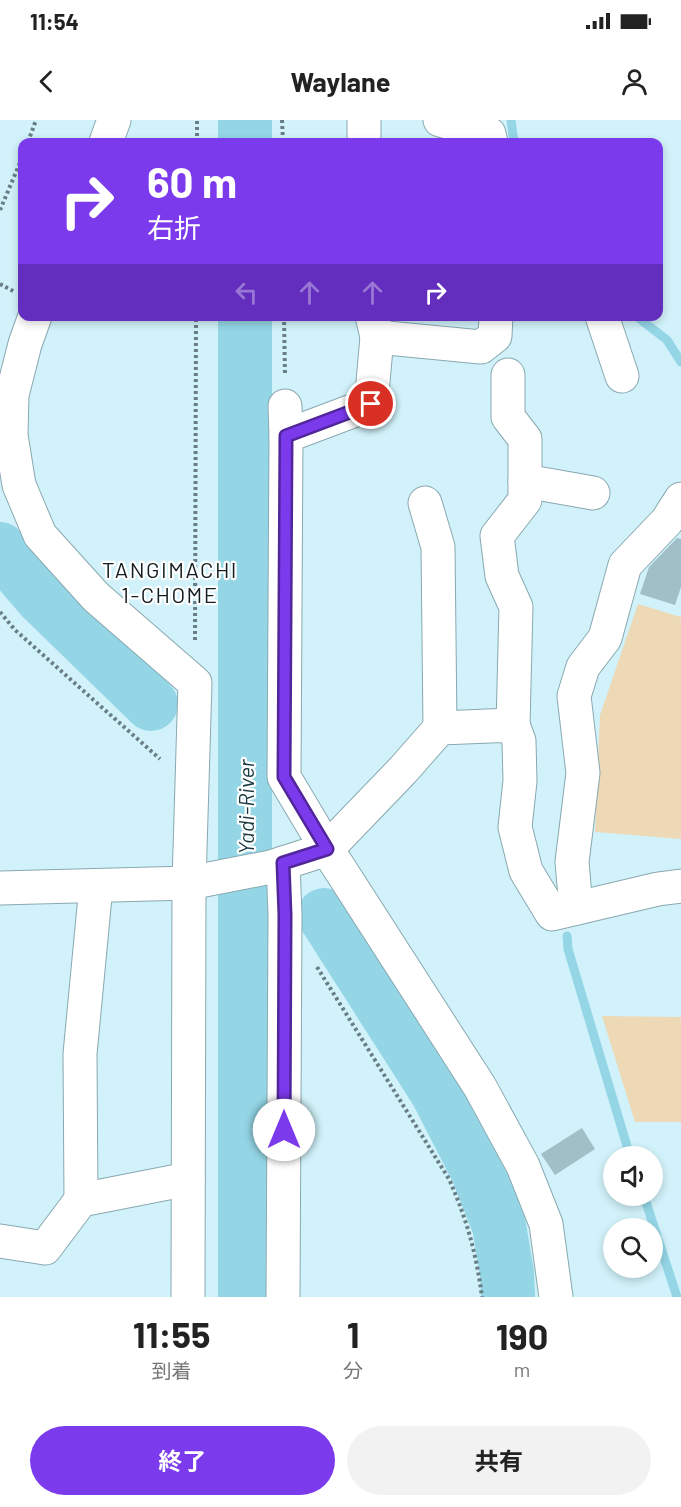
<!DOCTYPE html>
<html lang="ja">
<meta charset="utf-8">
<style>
:root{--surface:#fff;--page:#f2f2f2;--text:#222;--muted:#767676;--accent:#7c3aed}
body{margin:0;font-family:Barlow,"Noto Sans JP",sans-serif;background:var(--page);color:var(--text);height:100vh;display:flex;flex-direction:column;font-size:22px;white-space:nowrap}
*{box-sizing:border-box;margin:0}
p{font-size:20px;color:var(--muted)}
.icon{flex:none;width:33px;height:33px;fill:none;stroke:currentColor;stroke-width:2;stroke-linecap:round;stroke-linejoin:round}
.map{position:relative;height:1177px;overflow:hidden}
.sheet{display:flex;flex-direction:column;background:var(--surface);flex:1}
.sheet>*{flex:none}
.top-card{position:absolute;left:18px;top:18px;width:645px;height:183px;border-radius:12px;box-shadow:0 3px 9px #0003;background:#7c3aed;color:#fff;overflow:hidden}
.buttons{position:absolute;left:603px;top:1026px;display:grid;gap:12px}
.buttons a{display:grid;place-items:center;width:60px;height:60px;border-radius:50%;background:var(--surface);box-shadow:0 3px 9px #0003;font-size:30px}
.pin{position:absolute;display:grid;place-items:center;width:51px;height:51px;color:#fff;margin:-26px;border:3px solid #fff;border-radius:50%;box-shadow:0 2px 6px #0007}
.me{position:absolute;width:66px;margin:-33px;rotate:0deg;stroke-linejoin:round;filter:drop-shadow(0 0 4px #0008)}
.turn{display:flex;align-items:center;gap:21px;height:126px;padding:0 30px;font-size:27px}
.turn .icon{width:78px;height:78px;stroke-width:2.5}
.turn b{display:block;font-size:42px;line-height:51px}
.lanes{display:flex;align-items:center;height:57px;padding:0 30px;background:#0003;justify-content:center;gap:30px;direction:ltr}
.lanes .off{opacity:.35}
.eta{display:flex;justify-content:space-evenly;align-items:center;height:102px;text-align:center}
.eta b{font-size:36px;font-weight:700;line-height:42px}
.action{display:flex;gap:12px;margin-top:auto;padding:12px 30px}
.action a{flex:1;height:69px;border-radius:36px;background:var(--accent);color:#fff;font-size:24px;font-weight:700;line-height:69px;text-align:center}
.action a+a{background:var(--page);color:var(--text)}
.status{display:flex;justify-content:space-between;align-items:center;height:42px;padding:0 30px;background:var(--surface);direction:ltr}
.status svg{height:16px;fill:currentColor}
header{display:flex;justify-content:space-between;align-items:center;height:78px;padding:0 30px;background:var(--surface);font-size:27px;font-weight:700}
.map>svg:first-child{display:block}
.green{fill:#edd9b5}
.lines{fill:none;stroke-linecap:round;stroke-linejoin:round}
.stream{stroke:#94d6e6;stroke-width:9}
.river{stroke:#94d6e6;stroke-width:54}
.building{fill:#a0bfc7}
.minor-casing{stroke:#89a8b0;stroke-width:35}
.path{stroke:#697e84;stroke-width:4;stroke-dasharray:3 3;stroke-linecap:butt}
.minor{stroke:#fff;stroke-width:33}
.route-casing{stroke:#51269a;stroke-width:15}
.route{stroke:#7c3aed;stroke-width:10}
.labels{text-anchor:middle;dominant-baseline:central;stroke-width:4.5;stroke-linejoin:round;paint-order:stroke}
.neighbourhood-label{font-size:22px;letter-spacing:1.5px;fill:#121e21;stroke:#fff}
.water-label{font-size:22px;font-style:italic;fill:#193941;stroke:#fff}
</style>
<div class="status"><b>11:54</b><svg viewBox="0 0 49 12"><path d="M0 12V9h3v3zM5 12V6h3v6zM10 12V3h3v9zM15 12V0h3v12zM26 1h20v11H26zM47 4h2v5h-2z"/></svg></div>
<header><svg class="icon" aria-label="back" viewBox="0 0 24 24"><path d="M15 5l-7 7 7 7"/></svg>Waylane<svg class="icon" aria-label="person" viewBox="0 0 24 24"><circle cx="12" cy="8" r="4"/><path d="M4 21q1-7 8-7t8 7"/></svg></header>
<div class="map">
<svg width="681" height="1177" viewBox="0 0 681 1177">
<rect width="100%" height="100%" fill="#d1f2fa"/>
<!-- green -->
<g class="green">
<polygon points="638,484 681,497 681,719 595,712 600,595"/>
<polygon points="602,896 681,897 681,1002 635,1002"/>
</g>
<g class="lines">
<!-- stream -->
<g class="stream">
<polyline points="511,0 514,22"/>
<polyline points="636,196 667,220 681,242"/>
<polyline points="567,816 568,829 630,1036"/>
<polyline points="644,1076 677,1177"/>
</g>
<!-- river -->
<g class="river">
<polyline points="245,22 245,0"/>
<polyline points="245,196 245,1177"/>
<polyline points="0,429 42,478 151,584"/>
<polyline points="324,795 437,972 478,1052 499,1106 507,1153 508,1177"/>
</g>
</g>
<!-- building -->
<g class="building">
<polygon points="677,418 681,419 681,467 675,485 640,474 649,447"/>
<polygon points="582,1008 595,1029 555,1055 541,1034"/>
</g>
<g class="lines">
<defs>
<g id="minor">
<polyline points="364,0 364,22"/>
<polyline points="440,0 489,14 491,22"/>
<polyline points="106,22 114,0"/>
<polyline points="35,196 25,224 12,275 11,315 19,365 40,415 96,477 195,563 189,763 188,1177"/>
<polyline points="372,196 377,217 371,284 286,316 284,657 327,729 480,967 523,1046 546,1104 556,1177"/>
<polyline points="602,196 622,256"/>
<polyline points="377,217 481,227 495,216 496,196"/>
<polyline points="508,255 508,297 525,319 525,380 497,416 502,456 516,487 513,605"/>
<polyline points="285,286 286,316"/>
<polyline points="525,361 593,373"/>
<polyline points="425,383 438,427 440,608"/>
<polyline points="0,768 189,763 271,747 327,729 403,650 440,608 513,605 519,621 520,661 515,707 526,751 552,794 658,769 681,766"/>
<polyline points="576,788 572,742 583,653 574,576 583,547 605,518 625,445 667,401 681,379"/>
<polyline points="81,1080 80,934 96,766"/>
<polyline points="0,1121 45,1128 81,1080 188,1059"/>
<polyline points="283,1177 285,795 283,743"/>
</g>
</defs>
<!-- minor casing -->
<use href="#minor" class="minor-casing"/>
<!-- path -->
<g class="path">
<polyline points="282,0 283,22"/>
<polyline points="28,22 36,0"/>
<polyline points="197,22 197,0"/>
<polyline points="0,90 22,38"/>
<polyline points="0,164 15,172"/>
<polyline points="284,196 285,256"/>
<polyline points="0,492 15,510 160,639"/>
<polyline points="195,520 196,196"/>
<path d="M317,847L449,1059C467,1100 476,1132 482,1177"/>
</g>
<!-- minor -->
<use href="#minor" class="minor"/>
</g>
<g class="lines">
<defs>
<polyline id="route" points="284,1010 285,795 283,743 327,729 284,657 286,316 371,284"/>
</defs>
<!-- route casing -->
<use href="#route" class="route-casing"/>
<!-- route -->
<use href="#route" class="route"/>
</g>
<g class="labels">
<!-- neighbourhood labels -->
<g class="neighbourhood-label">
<text x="170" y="449">TANGIMACHI<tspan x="170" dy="25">1-CHOME</tspan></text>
</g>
<!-- water labels -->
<g class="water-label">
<text transform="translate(245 687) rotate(-90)">Yadi-River</text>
</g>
</g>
</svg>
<div class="buttons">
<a><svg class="icon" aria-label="sound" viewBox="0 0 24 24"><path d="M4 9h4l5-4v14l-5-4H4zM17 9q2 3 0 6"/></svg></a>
<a><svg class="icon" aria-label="search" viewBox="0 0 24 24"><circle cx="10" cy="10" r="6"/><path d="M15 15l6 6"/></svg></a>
</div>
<div class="pin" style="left:371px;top:284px;background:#d93025"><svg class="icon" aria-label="arrive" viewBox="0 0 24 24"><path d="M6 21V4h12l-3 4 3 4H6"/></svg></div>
<svg class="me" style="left:284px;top:1010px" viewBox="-20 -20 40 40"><circle r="19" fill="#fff"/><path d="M0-13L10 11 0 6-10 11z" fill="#7c3aed"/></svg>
<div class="top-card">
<div class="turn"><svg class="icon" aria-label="right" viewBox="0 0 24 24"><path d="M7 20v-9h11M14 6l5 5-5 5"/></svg><div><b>60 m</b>右折</div></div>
<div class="lanes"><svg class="icon off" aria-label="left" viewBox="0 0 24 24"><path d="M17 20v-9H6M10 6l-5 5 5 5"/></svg><svg class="icon off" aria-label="ahead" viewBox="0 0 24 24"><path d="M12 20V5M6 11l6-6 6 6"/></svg><svg class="icon off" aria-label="ahead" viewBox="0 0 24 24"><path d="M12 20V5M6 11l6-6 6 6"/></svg><svg class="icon" aria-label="right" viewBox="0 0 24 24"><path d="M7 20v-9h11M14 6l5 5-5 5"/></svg></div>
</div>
</div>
<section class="sheet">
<div class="eta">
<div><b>11:55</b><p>到着</p></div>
<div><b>1</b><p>分</p></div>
<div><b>190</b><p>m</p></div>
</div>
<div class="action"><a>終了</a><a>共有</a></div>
</section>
